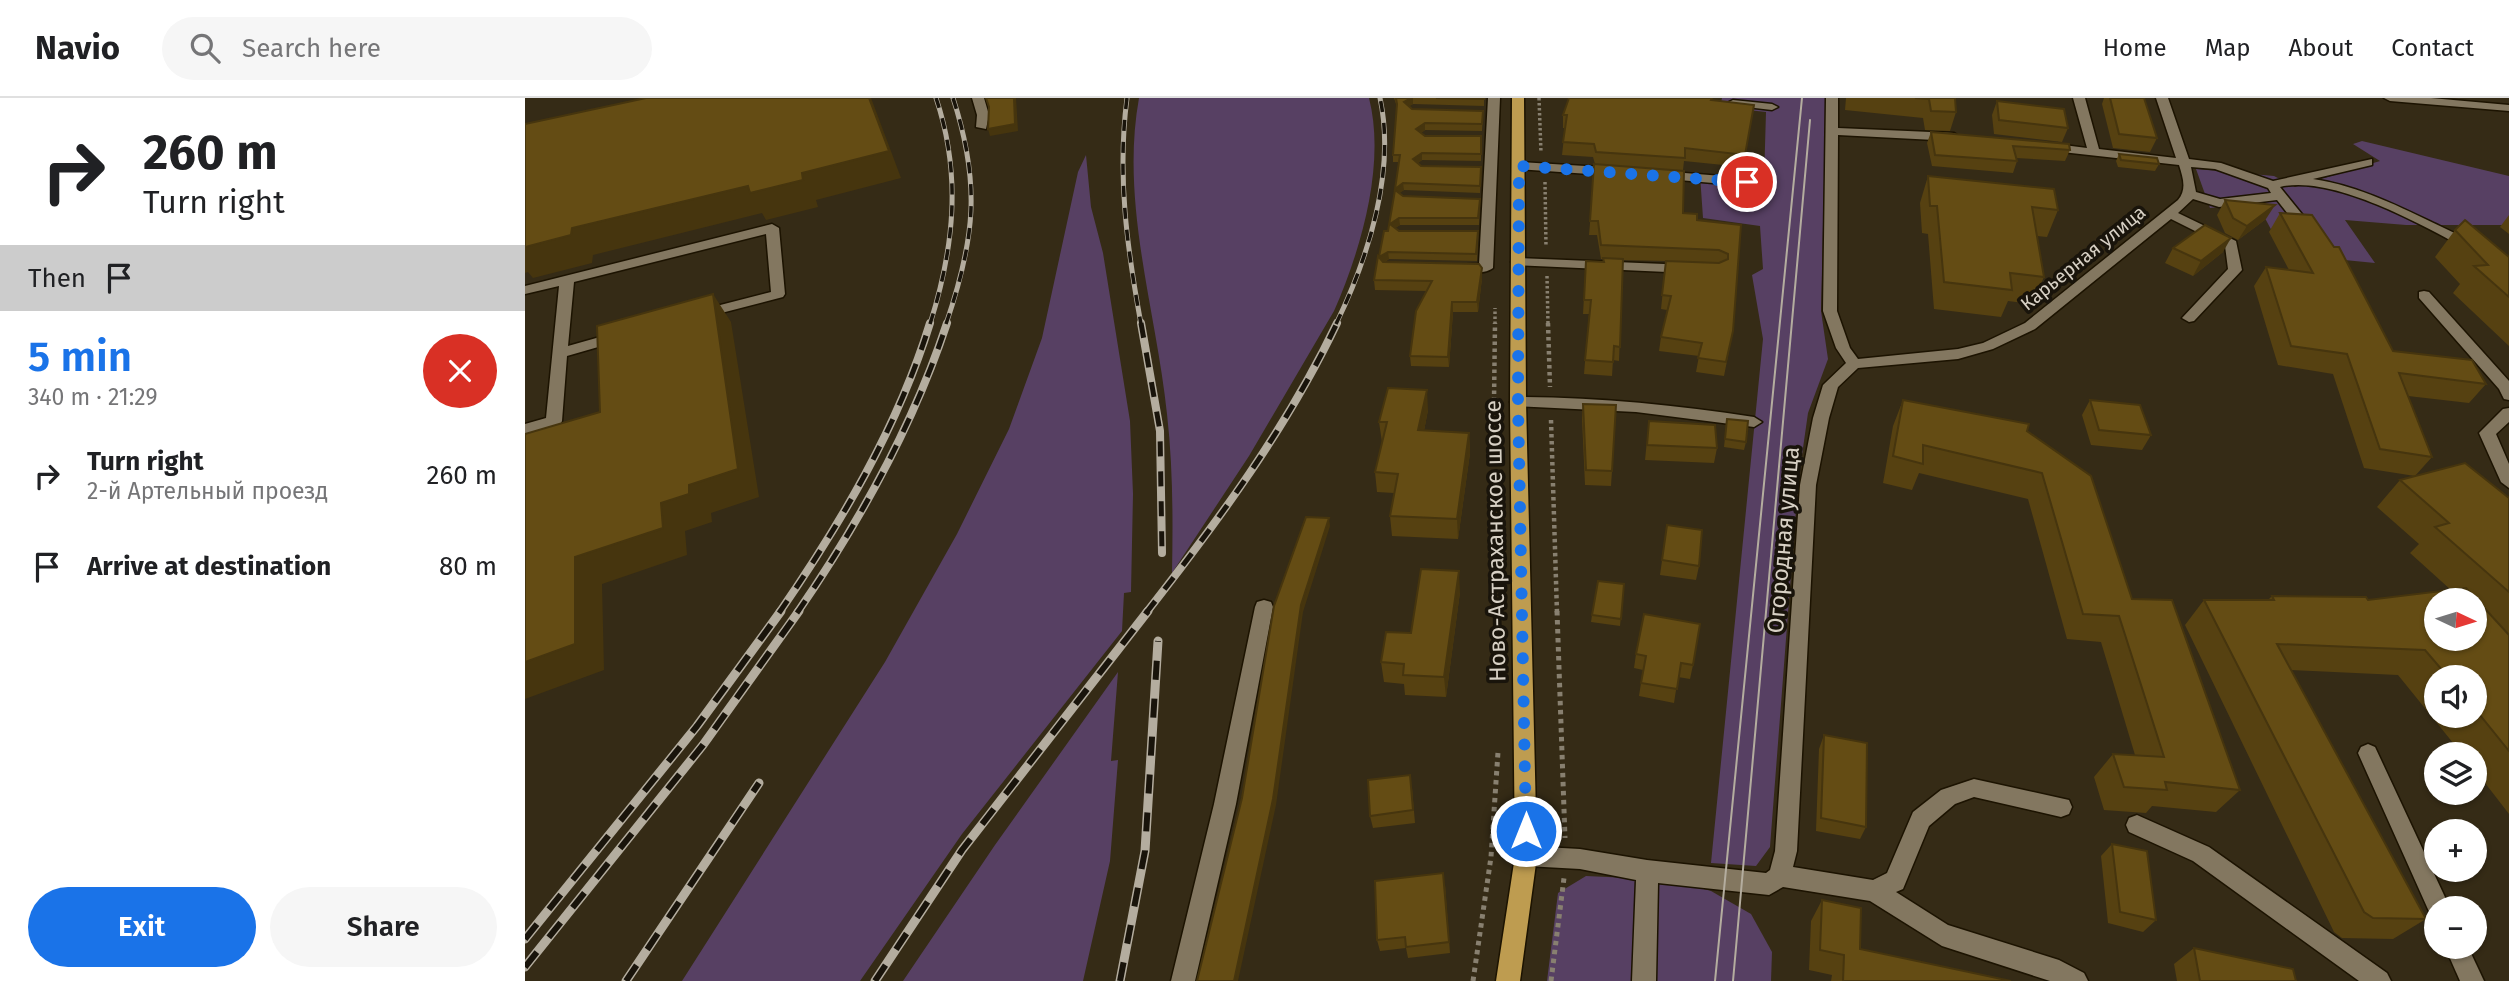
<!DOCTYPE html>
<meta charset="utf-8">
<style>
:root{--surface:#fff;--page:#f6f6f6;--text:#202124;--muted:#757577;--line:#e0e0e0;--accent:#1a73e8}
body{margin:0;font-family:"Fira Sans",sans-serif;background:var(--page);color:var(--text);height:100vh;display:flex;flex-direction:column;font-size:26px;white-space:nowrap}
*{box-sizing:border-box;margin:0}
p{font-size:23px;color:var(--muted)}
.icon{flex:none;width:38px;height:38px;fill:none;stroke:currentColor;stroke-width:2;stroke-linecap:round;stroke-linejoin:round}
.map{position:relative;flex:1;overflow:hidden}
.panel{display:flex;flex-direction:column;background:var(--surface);width:525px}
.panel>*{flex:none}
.top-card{background:#fff;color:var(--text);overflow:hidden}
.needle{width:46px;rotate:94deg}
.fabs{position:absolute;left:1899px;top:490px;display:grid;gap:14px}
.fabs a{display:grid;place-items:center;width:63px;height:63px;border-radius:50%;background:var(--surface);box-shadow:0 2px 5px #0004;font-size:35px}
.pin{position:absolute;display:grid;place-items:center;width:60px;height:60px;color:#fff;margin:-30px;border:4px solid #fff;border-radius:50%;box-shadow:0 2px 7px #0007}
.me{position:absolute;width:77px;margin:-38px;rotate:0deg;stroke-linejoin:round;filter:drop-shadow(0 0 5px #0008)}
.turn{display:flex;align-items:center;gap:24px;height:147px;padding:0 28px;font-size:32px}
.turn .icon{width:91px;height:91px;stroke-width:2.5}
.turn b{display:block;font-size:49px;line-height:60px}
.then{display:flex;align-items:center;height:66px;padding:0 28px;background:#0003;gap:14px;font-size:26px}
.round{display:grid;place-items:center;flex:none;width:74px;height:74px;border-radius:37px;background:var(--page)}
.summary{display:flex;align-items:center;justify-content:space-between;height:119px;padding:0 28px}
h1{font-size:42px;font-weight:600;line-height:52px;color:var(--accent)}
.button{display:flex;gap:14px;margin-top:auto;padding:14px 28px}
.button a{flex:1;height:80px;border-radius:42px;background:var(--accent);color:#fff;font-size:28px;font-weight:600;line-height:80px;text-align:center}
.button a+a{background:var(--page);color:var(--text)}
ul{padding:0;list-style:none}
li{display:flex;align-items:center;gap:21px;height:91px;padding:0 28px}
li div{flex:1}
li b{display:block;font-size:26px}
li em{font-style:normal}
header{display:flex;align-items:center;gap:42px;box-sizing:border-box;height:98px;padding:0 35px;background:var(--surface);border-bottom:2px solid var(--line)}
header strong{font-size:33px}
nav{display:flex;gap:38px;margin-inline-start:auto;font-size:24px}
.search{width:490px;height:63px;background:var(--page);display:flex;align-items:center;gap:18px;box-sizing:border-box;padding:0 24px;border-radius:38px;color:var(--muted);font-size:26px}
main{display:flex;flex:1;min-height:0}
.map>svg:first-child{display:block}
.green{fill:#574063}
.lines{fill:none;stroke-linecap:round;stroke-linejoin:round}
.minor-casing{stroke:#1c1301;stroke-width:3}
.major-casing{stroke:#1c1301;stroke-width:3}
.path-far2{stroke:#888070;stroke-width:3.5;stroke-dasharray:2.5 2.5;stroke-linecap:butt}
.path-far1{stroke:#888070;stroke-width:4.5;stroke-dasharray:3.5 3.5;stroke-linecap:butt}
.path{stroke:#888070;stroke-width:5;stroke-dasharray:4.5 4.5;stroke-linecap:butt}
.minor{fill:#837760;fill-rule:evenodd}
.major{fill:#be9c50;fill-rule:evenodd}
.tram{stroke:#b4ad9f;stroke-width:2}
.rail-far2-casing{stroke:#b4ad9f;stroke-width:5}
.rail-far1-casing{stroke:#b4ad9f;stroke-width:8}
.rail-casing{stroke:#b4ad9f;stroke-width:9}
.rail-far2{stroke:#19140b;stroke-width:3.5;stroke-dasharray:11;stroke-linecap:butt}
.rail-far1{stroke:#19140b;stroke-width:5;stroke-dasharray:15;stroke-linecap:butt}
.rail{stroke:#19140b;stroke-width:6;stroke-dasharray:19;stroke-linecap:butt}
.wall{fill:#564111;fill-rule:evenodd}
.shaded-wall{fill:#46350e}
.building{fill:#644c14;stroke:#46350e;stroke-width:2;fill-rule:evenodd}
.route{stroke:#1a73e8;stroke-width:12;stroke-dasharray:0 21.6}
.labels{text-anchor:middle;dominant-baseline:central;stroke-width:7;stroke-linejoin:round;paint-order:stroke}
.far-street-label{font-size:19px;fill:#d7d0c4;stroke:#19140b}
.street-label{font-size:23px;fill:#d7d0c4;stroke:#19140b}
</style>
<header>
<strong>Navio</strong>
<div class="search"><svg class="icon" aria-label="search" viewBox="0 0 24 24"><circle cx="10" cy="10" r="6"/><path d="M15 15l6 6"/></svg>Search here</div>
<nav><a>Home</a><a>Map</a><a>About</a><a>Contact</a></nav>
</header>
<main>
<section class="panel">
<div class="top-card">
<div class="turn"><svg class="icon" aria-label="right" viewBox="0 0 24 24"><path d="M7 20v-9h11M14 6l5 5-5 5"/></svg><div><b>260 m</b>Turn right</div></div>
<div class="then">Then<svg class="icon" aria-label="arrive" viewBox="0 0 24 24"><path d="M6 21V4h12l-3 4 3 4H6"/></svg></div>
</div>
<div class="summary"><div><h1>5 min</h1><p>340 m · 21:29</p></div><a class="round" style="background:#d93025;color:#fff"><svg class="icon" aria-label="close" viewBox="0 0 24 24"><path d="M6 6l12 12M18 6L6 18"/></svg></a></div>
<ul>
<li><svg class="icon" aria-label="right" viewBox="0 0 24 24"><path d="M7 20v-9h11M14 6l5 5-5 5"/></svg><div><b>Turn right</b><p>2-й Артельный проезд</p></div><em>260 m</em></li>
<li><svg class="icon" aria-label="arrive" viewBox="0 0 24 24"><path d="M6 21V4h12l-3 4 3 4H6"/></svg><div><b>Arrive at destination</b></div><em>80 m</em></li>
</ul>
<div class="button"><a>Exit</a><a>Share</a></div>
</section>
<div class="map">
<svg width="1984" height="883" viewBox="0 0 1984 883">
<rect width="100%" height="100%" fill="#352b16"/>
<!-- green -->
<g class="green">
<path d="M614,0H844C861,66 836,152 809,213L724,358L647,475C648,423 648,368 642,316C631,211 595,105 614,0Z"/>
<polygon points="1197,0 1301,0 1296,213 1303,261 1283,315 1273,385 1245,749 1231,768 1186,765 1238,241 1227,177 1238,171 1235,128 1178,120 1175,77 1239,82 1241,14 1195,9"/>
<polygon points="1837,43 1984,78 1984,127 1881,127 1820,122 1850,165 1759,156 1732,105 1685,110 1671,71 1749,78 1770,89 1855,63 1828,46"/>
<polygon points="561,57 566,109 578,155 605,323 608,396 606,494 599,495 597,533 437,736 335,883 157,883 360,564 432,436 484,331 517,240 553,74"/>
<polygon points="593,574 586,663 593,662 585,763 558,883 378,883 470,747"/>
<polygon points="1061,778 1147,782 1186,793 1226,816 1247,854 1246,883 1022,883 1033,795"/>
</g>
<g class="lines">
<defs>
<g id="minor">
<polygon points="447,0 459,0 464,17 461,31 451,29 452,17"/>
<path d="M963,0H975L968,170C959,177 939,175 928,173V167L954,166Z"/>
<path d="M1301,0H1313V30L1429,35L1435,39L1429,43L1313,37L1312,213L1325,250L1333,261L1433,251L1458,245L1500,225L1653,102C1662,91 1658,80 1654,67L1519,52V46L1523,45L1562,50L1548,0H1560L1574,51L1651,60L1631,0H1643L1664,61L1696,65L1748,83L1847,61V67L1788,81C1835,88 1875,109 1917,129C1940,140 1963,151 1984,166V177C1971,173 1959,161 1947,154C1900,128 1807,76 1755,89L1789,131L1782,135L1777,134L1752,102L1694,109L1668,101L1653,115L1711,143L1717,172L1669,223L1664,224L1657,220L1703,171L1700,148L1646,121L1510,231L1468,251L1433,261L1333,270L1313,289L1304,320L1291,387L1272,753L1268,769L1348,782L1362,775L1388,714L1416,692L1449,681L1544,702L1547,709L1544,716L1536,719L1449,699L1430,706L1404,728L1378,791L1371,794L1423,827L1534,862L1559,875L1563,883H1525L1417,848L1345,803L1258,789L1244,797L1133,785L1131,883H1107L1111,782L1055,771L1001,768L993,765L990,758L993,751L1001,748L1055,751L1122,762L1241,775L1245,772L1250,753L1275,387L1288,320L1298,287L1321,265L1311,250L1298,213ZM1666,69L1690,71L1743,90L1746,95L1695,101L1671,94Z"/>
<polygon points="1859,0 1906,0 1984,7 1984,13 1865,3"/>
<polygon points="1208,2 1247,6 1253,9 1247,12 1204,7 1202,5"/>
<polygon points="994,64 1093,70 1099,74 1093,78 990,71 990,65"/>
<polygon points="1135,73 1222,80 1228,84 1222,88 1131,80 1129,77"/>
<polygon points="247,126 254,130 260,196 258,199 177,220 170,216 172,213 246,194 241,136 49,184 43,248 96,233 103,238 101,241 42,258 37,323 35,327 0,336 0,326 21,320 34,188 0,196 0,188"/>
<polygon points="993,160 1164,167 1171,171 1164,175 988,167 986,164"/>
<polygon points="1899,193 1904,194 1984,283 1984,302 1979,301 1974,291 1894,200 1894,194"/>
<path d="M993,299C1072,299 1151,307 1229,319L1237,324L1229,329L1111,314L987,308L985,304Z"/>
<polygon points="1984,310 1984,324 1971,336 1984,366 1984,390 1976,384 1954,335 1978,311"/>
<polygon points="739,502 746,504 748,509 711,706 670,883 646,883 689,706 730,509 732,504"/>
<polygon points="1843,646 1850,649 1925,810 1911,810 1911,820 1906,818 1833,655 1836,649"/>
<polygon points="1612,717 1684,749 1862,875 1866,883 1834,883 1668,763 1604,734 1601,727 1604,720"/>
<polygon points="1920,849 1943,849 1959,883 1935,883"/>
</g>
<polygon id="major" points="987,0 999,0 1001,304 1012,758 995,883 971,883 990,758 985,304"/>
</defs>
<!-- minor casing -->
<use href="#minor" class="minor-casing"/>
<!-- major casing -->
<use href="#major" class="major-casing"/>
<!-- path-far2 -->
<g class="path-far2">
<polyline points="1014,0 1016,55"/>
<polyline points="1020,84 1021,149"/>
<polyline points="1022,178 1023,226"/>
<polyline points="970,226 970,210"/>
</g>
<!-- path-far1 -->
<g class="path-far1">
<polyline points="1023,225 1025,289"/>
<polyline points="969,303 970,225"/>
<polyline points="1026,322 1032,515"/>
</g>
<!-- path -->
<g class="path">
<polyline points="1032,513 1040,740"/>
<polyline points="948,883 966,759 973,654"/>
<polyline points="1026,883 1039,780"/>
</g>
<!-- minor -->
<use href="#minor" class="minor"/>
<!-- major -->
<use href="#major" class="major"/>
<!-- tram -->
<g class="tram">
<polyline points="1190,883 1277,0"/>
<polyline points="1208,883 1285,22"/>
</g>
<defs>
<g id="rail-far2">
<path d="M602,0C592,77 602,150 616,226"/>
<path d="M405,226C429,150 437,77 411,0"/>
<path d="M421,226C450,141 456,86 428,0"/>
<path d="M811,226C843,160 871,74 855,0"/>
</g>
<g id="rail-far1">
<polyline points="616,225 635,333 637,455"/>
<path d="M254,515C316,425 373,329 405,225"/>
<path d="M272,515C334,425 388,328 422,225"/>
<path d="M621,515C693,423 762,330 812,225"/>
</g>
<g id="rail">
<polyline points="0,841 172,628 256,513"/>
<polyline points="0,869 178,647 274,513"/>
<polyline points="101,883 234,685"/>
<polyline points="350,883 437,752 623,513"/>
<polyline points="595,883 620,753 633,543"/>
</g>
</defs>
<!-- rail-far2 casing -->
<use href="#rail-far2" class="rail-far2-casing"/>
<!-- rail-far1 casing -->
<use href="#rail-far1" class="rail-far1-casing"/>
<!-- rail casing -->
<use href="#rail" class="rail-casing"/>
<!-- rail-far2 -->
<use href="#rail-far2" class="rail-far2"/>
<!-- rail-far1 -->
<use href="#rail-far1" class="rail-far1"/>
<!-- rail -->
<use href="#rail" class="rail"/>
</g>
<!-- wall -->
<g class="wall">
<polygon points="869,0 959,0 959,8 888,6 884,8 887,11 958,13 957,33 900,32 896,35 900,38 956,38 956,63 897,62 893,65 896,68 956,69 955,95 879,92 874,95 878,98 955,101 954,127 875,127 870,130 874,133 953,141 952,163 864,161 860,164 957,170 957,180 953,214 928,214 924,269 886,268 885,258 902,193 850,192 849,182 854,159 863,133 874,64 868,64 868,57 872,9"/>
<polygon points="1321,0 1430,0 1431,14 1425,33 1400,32 1398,20 1320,12"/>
<polygon points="1579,0 1619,0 1632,40 1625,54 1588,50 1577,6"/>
<polygon points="1187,2 1229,7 1218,69 1159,63 1158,72 1158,115 1172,122 1216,127 1208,233 1199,278 1171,274 1174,258 1134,253 1136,239 1142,212 1136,211 1141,163 1098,162 1094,263 1088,262 1087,278 1059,276 1064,216 1058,216 1061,163 1078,164 1078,161 1076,161 1072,137 1064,137 1070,66 1068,59 1037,57 1040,30 1038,30 1038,17"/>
<polygon points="1472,3 1543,30 1537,44 1469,36 1467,17"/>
<polygon points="1406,34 1545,52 1540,63 1491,60 1492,63 1488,75 1407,68 1402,45"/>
<polygon points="1594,56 1634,66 1630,73 1593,69 1591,63"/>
<polygon points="1403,78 1533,112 1522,139 1512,138 1519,179 1507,206 1483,203 1476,219 1409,211 1403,136 1397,135 1395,105"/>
<polygon points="1700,102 1741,121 1713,142 1700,135 1692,117"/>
<polygon points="1755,115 1868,253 1961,286 1944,305 1883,298 1907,359 1890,378 1839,370 1808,276 1753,267 1729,188 1741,169 1764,172 1744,134"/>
<polygon points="1984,117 1984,136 1975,129"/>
<polygon points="1930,132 1984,159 1984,248 1928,195 1935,186 1910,159"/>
<polygon points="1648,150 1698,154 1668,178 1640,165"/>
<polygon points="1378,302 1502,333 1607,501 1715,692 1691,714 1627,708 1621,715 1579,712 1569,679 1588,656 1610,657 1576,544 1542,541 1503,401 1394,375 1387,392 1358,385 1368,328"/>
<polygon points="1565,302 1626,337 1617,352 1566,347 1557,317"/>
<polygon points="1058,306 1087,373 1086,388 1060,387 1057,321"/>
<polygon points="903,312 899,333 944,335 945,355 933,441 867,438 865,418 869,395 852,394 850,374 857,344 854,324"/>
<polygon points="1202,321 1221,344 1219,352 1199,349"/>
<polygon points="1124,323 1192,350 1189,365 1120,362"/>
<path d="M1875,382L1984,400V716L1950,672V656H1937L1873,577L1766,572L1901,821L1868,841L1817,840L1809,834L1660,527L1679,502H1743L1747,498L1843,502L1926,492L1885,455L1894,446L1852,409ZM1911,579H1950V618H1911Z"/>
<polygon points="1142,427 1174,468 1171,482 1135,477"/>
<polygon points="1099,486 1095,528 1066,524 1067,517"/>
<polygon points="935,494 921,599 880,597 879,586 859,584 856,564 886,535"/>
<polygon points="1111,556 1168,567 1165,581 1153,579 1149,605 1114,598 1118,572 1109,570"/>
<polygon points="1299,637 1341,729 1335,741 1291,733 1294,651"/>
<polygon points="887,690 890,725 848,730 845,718"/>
<polygon points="1587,746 1631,822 1618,834 1583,825 1576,758"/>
<polygon points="920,787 925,855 883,860 881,850 855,853 852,842"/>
<polygon points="1297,802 1335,851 1486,883 1306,883 1307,877 1284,872 1286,823"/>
<polygon points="1669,850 1771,883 1652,883 1649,866"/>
</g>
<!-- shaded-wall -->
<g class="shaded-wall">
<polygon points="344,0 346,0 376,80 291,102 293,109 241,122 237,115 68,157 67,165 8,180 3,174 0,175 0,149 47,130 277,75"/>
<polygon points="489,0 491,0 493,33 465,38 463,31"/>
<polygon points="886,0 888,0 888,6 880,11 879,4"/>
<polygon points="900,25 900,32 892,38 891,31"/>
<polygon points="897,55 897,62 889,68 888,61"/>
<polygon points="878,85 879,92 871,98 870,91"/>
<polygon points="1750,107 1741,121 1713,142 1722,128"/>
<polygon points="874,120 875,127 866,133 865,126"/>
<polygon points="1706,140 1698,154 1668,178 1676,163"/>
<polygon points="863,154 864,161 855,167 854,159"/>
<polygon points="957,170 957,180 953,214 952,204"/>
<polygon points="188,196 206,224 234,399 186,415 187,424 160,433 162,457 77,486 79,572 0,601 0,564 50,459 164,387"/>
<polygon points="927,204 928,214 924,269 923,259"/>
<polygon points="902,292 903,312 895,353 893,332"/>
<polygon points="944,335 945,355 933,441 932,421"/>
<polygon points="804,420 805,428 778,514 751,707 713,883 709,883 776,507"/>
<polygon points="934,473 935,494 921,599 919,579"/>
</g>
<!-- building -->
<g class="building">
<polygon points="121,0 344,0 364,53 277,75 278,82 225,95 223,88 47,130 46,137 0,149 0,26"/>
<polygon points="461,0 489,0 490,26 463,31 464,9"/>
<polygon points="871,0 886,0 879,4 887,11 958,13 957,26 900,25 891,31 900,38 956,38 956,56 897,55 888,61 896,68 956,69 955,88 878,85 870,91 875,57 868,57 872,6"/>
<polygon points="911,0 959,0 959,1"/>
<polygon points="1044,0 1187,0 1186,2 1229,7 1220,57 1160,50 1160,60 1071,54 1069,46 1038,44 1042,17 1038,17"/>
<polygon points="1390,0 1430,0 1431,14 1406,13 1404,1"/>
<polygon points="1585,0 1619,0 1632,40 1594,36"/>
<polygon points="1472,3 1539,11 1543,30 1474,22"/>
<polygon points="1406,34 1544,46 1545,52 1488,48 1492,63 1410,57"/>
<polygon points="1594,56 1632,60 1634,66 1596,62"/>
<polygon points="1069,66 1159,73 1158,115 1172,116 1172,122 1216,127 1208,233 1201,264 1173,260 1177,245 1136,239 1146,198 1137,197 1141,163 1194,165 1203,161 1203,156 1194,152 1076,147 1073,123 1065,123"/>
<polygon points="1403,78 1529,91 1533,112 1507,109 1519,179 1485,175 1487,192 1419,184 1412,108 1405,108"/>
<polygon points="870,92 878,98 955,101 953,120 874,120 865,126 874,133 953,133 951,156 863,154 854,159 859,133 863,133"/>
<polygon points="1700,102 1750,107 1722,128 1708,120"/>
<polygon points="1755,115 1787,117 1809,149 1814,149 1868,253 1947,262 1961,286 1874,275 1907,359 1855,351 1822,256 1766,248 1741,169 1788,175"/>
<polygon points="1940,122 1984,159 1984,199 1949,168 1963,167 1930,132"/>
<polygon points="1680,127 1706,140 1676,163 1648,150"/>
<polygon points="853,158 858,164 954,166 957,170 952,204 927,204 923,259 885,258 891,213 907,183 849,182"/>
<polygon points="1078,160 1098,161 1095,249 1089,248 1088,264 1060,262 1066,202 1059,202 1061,163 1079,164"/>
<polygon points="188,196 213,371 164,387 164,396 136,405 138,430 50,459 50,546 0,564 0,336 75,314 72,228"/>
<polygon points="863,290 902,292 893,332 944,335 932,421 865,418 873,376 850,374 862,324 854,324"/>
<polygon points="1378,302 1504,326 1502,333 1566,378 1607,501 1647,502 1715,692 1640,684 1642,692 1599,689 1588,656 1639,659 1594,518 1558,516 1517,375 1398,347 1398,366 1368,358"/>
<polygon points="1565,302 1615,307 1626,337 1574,332"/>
<polygon points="1058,306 1091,307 1087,373 1061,372"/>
<polygon points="1202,321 1223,323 1221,344 1200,341"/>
<polygon points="1124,323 1190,327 1192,350 1122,347"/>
<polygon points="1940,365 1984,400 1984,494 1910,429 1924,425 1875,382"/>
<polygon points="781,419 804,420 776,507 748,701 709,883 672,883 717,700 749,508"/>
<polygon points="1142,427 1177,432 1174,468 1137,462"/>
<polygon points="896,471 934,473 919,579 878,577 879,566 856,564 861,534 886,535"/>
<polygon points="1073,483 1099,486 1096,521 1067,517"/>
<path d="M1941,490L1984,537V653L1950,611V579H1923L1900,552L1752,546L1901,821L1848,820L1839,814L1679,502H1749L1747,498L1841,499L1843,502ZM1911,502H1950V541H1911Z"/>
<polygon points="1119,516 1175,526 1168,567 1156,565 1152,591 1116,585 1121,558 1111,556"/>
<polygon points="1299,637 1342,645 1341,729 1296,720"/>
<polygon points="885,677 888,712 845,718 843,682"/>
<polygon points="1587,746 1622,753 1631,822 1595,814"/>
<polygon points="918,775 924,844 881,849 880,839 852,842 850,783"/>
<polygon points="1297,802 1336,810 1335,851 1486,883 1318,883 1319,857 1295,852"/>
<polygon points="1669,850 1768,871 1771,883 1675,883"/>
</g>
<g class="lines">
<!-- route -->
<polyline class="route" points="1001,733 993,304 994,68 1222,84"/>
</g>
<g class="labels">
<!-- far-street labels -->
<g class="far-street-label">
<text transform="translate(1558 160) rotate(-39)">Карьерная улица</text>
</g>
<!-- street labels -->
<g class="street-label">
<text transform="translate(1258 442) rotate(-85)">Огородная улица</text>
<text transform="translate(970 443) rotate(-91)">Ново-Астраханское шоссе</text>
</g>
</g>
</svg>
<div class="fabs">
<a><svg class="needle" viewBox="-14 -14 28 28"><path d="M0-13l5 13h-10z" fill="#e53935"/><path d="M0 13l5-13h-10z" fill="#757577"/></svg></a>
<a><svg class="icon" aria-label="sound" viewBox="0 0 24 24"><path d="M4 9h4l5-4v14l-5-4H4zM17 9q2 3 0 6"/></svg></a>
<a><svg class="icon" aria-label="layers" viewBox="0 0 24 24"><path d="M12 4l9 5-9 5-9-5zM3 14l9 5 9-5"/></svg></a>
<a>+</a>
<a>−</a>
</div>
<div class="pin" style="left:1222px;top:84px;background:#d93025"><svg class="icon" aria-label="arrive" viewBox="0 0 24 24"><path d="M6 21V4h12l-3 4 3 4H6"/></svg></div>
<svg class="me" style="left:1001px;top:733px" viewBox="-20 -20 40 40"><circle r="17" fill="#1a73e8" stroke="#fff" stroke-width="3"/><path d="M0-11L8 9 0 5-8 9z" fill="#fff"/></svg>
</div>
</main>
